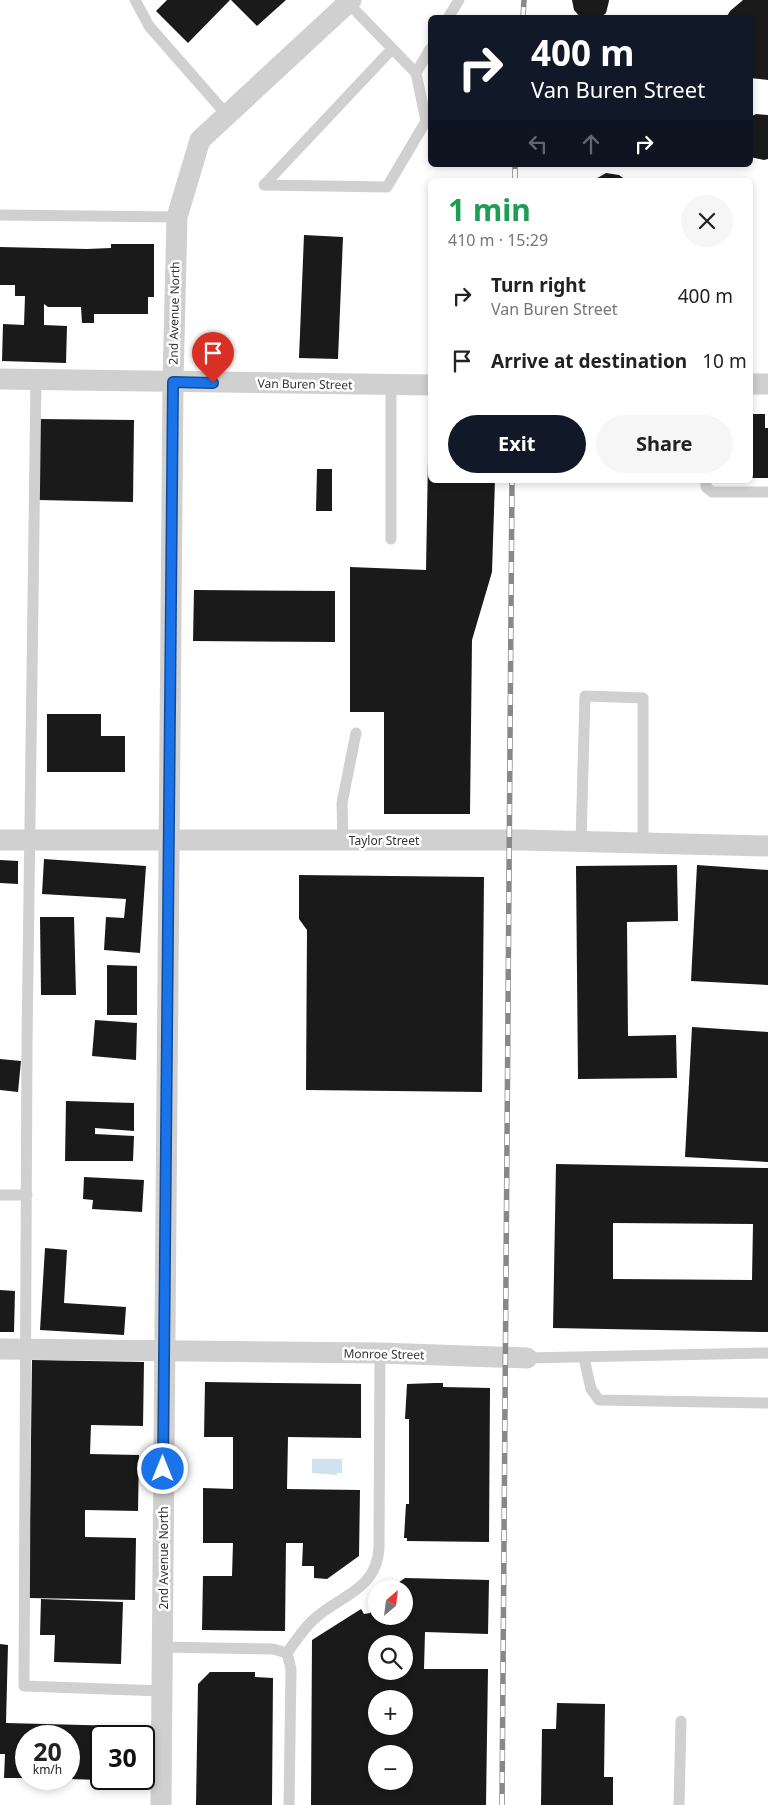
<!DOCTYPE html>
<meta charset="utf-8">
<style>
:root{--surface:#fff;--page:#f6f6f6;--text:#222;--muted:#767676;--accent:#111827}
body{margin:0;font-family:"Noto Sans",sans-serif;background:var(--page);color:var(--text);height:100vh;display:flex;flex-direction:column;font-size:19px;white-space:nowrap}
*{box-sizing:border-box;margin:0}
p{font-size:16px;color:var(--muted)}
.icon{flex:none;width:28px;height:28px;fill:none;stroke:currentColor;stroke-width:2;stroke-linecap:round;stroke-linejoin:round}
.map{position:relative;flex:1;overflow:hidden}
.sheet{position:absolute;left:428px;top:178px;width:325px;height:305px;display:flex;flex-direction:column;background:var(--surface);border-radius:8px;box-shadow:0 2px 8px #0003}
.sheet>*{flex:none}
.hud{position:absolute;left:428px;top:15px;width:325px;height:152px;border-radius:8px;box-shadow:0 2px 8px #0003;background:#111827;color:#fff;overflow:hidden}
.needle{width:32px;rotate:28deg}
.buttons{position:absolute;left:368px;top:1580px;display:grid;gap:10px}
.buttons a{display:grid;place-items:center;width:45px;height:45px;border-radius:50%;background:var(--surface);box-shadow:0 2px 8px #0003;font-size:25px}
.speed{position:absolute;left:15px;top:1725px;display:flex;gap:10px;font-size:25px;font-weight:700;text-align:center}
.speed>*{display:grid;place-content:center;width:65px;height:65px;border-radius:50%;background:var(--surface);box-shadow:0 2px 8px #0003;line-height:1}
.speed small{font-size:12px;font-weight:400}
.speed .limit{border:2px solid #111;border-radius:8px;background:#fff;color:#111}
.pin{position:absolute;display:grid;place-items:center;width:42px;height:42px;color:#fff;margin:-51px -21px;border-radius:50% 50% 50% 0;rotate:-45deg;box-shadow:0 0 5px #0007}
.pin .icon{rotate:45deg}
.me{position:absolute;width:55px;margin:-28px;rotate:0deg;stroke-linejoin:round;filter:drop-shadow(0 0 4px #0008)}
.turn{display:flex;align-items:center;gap:18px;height:105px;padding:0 20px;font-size:22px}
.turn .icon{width:65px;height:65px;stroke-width:2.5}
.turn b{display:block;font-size:35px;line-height:42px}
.lanes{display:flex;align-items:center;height:48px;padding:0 20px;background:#0003;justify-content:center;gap:25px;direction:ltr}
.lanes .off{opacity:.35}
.round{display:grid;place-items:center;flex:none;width:52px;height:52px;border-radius:26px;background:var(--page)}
.summary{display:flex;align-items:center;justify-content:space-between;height:85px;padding:0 20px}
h1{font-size:30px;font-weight:700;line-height:38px;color:#1e9e55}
.primary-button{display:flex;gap:10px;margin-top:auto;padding:10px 20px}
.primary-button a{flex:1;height:58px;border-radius:30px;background:var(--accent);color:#fff;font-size:20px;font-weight:700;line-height:58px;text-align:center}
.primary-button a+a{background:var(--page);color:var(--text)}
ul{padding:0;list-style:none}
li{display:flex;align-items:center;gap:15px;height:65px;padding:0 20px}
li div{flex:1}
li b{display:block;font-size:19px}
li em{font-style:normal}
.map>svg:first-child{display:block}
.water{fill:#cfe2ee}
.building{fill:#1a1a1a;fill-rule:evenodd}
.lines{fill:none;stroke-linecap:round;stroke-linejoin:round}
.service{stroke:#d0d0d0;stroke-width:11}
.minor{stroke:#d0d0d0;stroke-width:21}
.rail-casing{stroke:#888;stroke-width:5.5}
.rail{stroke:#fff;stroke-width:4;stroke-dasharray:11;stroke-linecap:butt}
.route-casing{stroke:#114b97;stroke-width:12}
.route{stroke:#1a73e8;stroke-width:9}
.labels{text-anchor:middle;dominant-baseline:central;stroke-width:5;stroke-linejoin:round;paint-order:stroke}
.street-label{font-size:12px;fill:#333;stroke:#fff}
</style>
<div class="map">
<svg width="768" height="1805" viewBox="0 0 768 1805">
<rect width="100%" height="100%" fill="#fff"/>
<!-- water -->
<polygon class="water" points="312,1459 342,1459 342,1473 337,1473 337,1475 312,1473"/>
<!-- building -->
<g class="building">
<polygon points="167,0 230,0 188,43 156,11"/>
<polygon points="231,0 286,0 257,26"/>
<polygon points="572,0 609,0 609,1 606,13 601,17 581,18 574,10"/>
<polygon points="743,0 768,0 768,80 750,78 750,18 726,18 730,11"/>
<polygon points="756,114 768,115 768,159 764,160 750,157 750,117"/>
<polygon points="606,173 619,175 626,180 594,180"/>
<polygon points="304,235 343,237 338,359 299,358"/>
<polygon points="111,244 154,244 154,297 148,297 148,314 94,314 94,323 82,323 81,307 48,307 44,304 44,325 67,326 66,363 2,361 3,324 24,325 25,296 15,296 15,285 0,285 0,247 87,249 111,248"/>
<polygon points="750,414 765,414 765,428 768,428 768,478 750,478"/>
<polygon points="38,419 134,420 133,502 38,500"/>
<polygon points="428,459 430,480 495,480 492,572 472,640 470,814 384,814 384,712 350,712 350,567 426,570"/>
<polygon points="317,469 332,469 332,511 316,511"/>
<polygon points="194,590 335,591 335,642 193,641"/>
<polygon points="47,714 101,714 101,736 125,736 125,772 47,772"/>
<polygon points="44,859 146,866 140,953 104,950 106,917 124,918 126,899 42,894"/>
<polygon points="0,860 18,861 18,884 0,883"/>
<polygon points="677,865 678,921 627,922 628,1036 676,1035 677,1078 578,1079 576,866"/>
<polygon points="697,865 768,870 768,985 691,981"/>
<polygon points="299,875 484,877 482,1092 306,1090 307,930 299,919"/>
<polygon points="40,917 74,917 76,995 41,995"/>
<polygon points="107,965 137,966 137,1015 107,1015"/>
<polygon points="95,1020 137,1023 136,1060 92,1056"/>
<polygon points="692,1027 768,1032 768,1162 685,1157"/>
<polygon points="0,1059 21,1061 18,1092 0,1090"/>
<polygon points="66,1101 134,1103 134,1131 95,1128 95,1134 134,1136 133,1161 65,1161"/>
<path d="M556,1164L768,1168V1332L553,1328ZM613,1223L753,1224L752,1280L613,1279Z"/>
<polygon points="84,1177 144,1180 142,1212 92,1209 93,1200 83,1199"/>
<polygon points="45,1248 67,1250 64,1303 126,1307 124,1335 40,1330"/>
<polygon points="0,1290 15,1291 14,1332 0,1332"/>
<polygon points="32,1360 144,1362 143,1426 91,1425 90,1454 139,1455 138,1511 85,1510 85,1537 136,1538 135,1600 29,1598"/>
<polygon points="205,1382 361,1384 361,1438 288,1437 287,1489 360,1490 359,1556 327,1579 314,1578 314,1566 302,1566 303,1543 286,1543 285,1631 202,1630 203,1576 232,1576 233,1543 203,1543 203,1488 233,1489 233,1437 204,1437"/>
<polygon points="435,1383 443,1383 443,1387 490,1388 489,1542 407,1541 407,1538 404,1538 406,1504 409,1504 409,1419 405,1419 407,1384"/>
<path d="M405,1578L489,1580L488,1634L425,1632L424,1669H488L486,1805H311L312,1640L361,1609L364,1614L370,1613V1601L376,1597V1616H404V1589H389ZM376,1644H404V1671H376ZM376,1699H404V1726H376ZM376,1754H404V1781H376Z"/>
<polygon points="41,1599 123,1602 121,1664 54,1662 55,1635 40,1635"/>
<polygon points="0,1644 8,1645 6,1723 122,1726 122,1732 129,1732 129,1736 101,1736 101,1780 69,1779 69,1736 26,1736 26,1778 4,1778 5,1754 0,1754"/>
<polygon points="210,1672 255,1672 255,1677 273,1678 272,1805 196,1805 198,1684"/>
<polygon points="557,1703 605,1704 604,1777 613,1777 613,1805 541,1805 542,1729 556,1729"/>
</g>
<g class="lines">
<!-- service -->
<g class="service">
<polyline points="135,0 149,26 227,115"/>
<polyline points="348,3 416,73 426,121 387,187 264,185 392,49"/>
<polyline points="448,18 459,0"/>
<polyline points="416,73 430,49"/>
<polyline points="0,215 177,217"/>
<polyline points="36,379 27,1043 24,1686 161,1691"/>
<polyline points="706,480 706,487 712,492 768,492"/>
<polyline points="391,539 391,385"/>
<polyline points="343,840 342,803 356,733"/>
<polyline points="581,841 585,696 643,698 643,843"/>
<polyline points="0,1195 27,1195"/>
<polyline points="527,1358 768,1353"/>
<polyline points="584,1358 591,1389 599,1400 768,1403"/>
<path d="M162,1647L273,1649L287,1653C295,1642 302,1631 311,1622C338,1595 377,1592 379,1547L380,1353"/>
<polyline points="287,1653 291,1669 289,1805"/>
<polyline points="679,1805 681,1721"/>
</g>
<!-- minor -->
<g class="minor">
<polyline points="0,379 430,385"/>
<polyline points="750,384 768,384"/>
<polyline points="0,840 522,840 768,846"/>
<polyline points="0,1349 380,1353 527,1358"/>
<polyline points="161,1805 173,382 177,217 200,140 351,0"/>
</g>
<defs>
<g id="rail">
<polyline points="523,18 524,0"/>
<polyline points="515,180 515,165"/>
<polyline points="502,1805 512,480"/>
</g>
</defs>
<!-- rail casing -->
<use href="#rail" class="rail-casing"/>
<!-- rail -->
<use href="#rail" class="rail"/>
</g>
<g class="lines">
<defs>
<polyline id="route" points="163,1469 173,382 213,383"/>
</defs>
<!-- route casing -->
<use href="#route" class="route-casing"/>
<!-- route -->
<use href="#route" class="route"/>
</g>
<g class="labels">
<!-- street labels -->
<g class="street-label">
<text transform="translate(174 313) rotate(-89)">2nd Avenue North</text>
<text transform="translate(305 384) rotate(1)">Van Buren Street</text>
<text x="384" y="840">Taylor Street</text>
<text transform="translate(384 1354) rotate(1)">Monroe Street</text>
<text transform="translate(163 1558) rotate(-90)">2nd Avenue North</text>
</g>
</g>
</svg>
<div class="buttons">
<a><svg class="needle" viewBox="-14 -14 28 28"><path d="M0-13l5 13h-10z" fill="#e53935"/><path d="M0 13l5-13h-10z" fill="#767676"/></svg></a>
<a><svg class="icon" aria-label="search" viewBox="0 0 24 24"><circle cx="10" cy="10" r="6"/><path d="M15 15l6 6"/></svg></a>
<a>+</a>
<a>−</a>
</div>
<div class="speed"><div>20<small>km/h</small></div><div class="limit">30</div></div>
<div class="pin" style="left:213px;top:383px;background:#d93025"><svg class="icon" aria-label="arrive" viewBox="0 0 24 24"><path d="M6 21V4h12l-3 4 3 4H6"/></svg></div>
<svg class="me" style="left:163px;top:1469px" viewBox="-20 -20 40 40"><circle r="17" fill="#1a73e8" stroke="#fff" stroke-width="3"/><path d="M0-11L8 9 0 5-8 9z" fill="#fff"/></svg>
<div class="hud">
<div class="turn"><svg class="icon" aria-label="right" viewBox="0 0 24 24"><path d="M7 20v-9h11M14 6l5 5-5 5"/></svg><div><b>400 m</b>Van Buren Street</div></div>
<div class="lanes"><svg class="icon off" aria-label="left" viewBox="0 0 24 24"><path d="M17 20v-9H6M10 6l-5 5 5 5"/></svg><svg class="icon off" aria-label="ahead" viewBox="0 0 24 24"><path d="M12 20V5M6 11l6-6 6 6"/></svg><svg class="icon" aria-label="right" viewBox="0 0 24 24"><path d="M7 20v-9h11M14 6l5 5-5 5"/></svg></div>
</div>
<section class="sheet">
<div class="summary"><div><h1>1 min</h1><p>410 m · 15:29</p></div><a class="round"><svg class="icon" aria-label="close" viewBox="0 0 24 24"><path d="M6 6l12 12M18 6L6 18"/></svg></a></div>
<ul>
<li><svg class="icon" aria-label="right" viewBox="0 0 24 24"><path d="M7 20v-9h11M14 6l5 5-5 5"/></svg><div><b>Turn right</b><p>Van Buren Street</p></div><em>400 m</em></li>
<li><svg class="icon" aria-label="arrive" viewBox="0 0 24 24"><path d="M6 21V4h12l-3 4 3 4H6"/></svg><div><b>Arrive at destination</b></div><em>10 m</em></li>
</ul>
<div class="primary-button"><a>Exit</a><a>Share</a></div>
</section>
</div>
